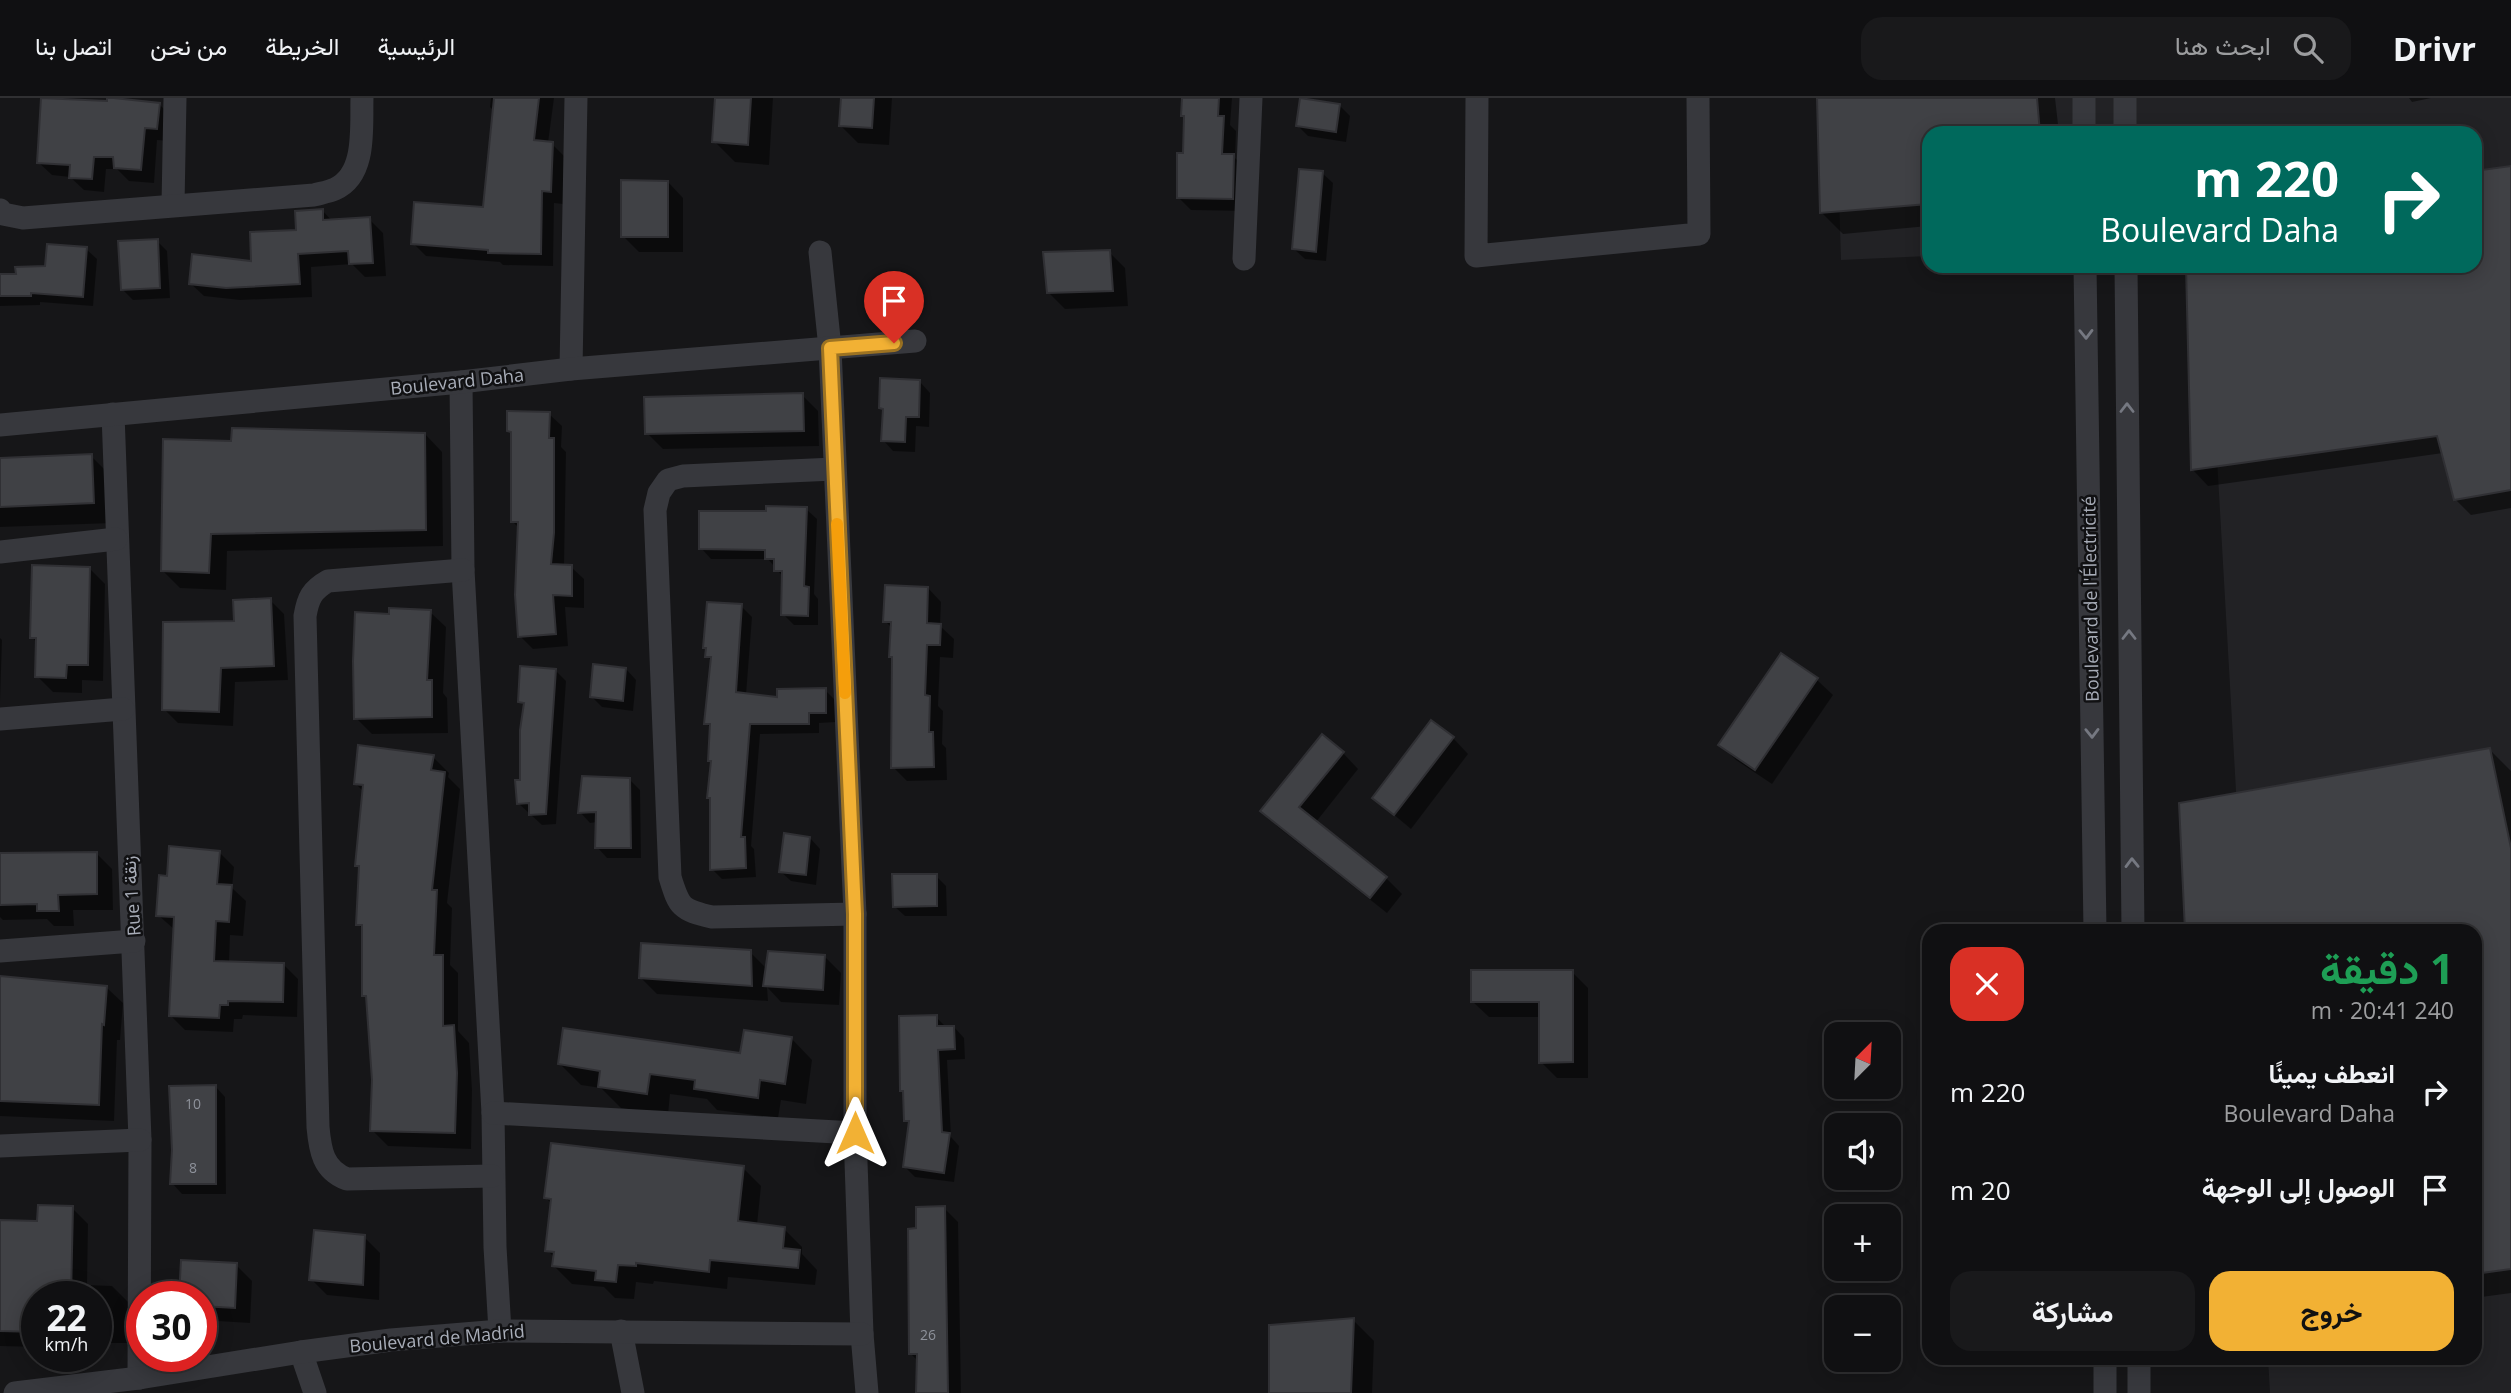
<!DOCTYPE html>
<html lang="ar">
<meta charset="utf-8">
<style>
:root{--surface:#101012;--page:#19191b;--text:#f1f3f6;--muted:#9c9d9f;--line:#303032;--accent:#f2b134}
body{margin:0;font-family:"Open Sans",Vazirmatn,sans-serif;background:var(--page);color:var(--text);direction:rtl;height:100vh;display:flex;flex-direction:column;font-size:26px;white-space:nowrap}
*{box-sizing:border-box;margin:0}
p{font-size:23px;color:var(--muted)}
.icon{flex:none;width:38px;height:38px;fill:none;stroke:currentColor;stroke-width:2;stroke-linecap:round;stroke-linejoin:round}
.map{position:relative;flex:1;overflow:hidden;direction:ltr}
.details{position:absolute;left:1922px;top:826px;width:560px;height:441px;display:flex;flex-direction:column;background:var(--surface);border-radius:21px;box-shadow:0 4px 18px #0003,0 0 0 2px var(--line);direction:rtl}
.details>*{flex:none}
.guide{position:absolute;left:1922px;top:28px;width:560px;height:147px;border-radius:21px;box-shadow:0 4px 18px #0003,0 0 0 2px var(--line);direction:rtl;background:#00695c;color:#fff;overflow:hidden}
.needle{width:46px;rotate:24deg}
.fabs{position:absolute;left:1824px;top:924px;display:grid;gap:14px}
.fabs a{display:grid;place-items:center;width:77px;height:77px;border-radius:14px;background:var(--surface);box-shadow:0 4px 18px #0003,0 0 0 2px var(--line);font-size:35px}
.speed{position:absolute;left:21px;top:1183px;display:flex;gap:14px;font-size:35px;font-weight:700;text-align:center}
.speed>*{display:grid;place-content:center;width:91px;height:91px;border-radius:50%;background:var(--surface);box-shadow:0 4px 18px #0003,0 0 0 2px var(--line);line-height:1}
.speed small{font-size:18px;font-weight:400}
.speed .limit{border:10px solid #d22;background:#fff;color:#111}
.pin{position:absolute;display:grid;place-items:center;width:60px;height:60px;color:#fff;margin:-72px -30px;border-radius:50% 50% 50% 0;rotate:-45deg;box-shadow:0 0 7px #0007}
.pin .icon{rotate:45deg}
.me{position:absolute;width:77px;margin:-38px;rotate:0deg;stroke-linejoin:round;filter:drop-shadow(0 0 5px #0008)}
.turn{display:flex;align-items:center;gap:24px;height:147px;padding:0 28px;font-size:32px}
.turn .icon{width:91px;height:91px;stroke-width:2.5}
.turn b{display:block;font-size:49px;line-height:60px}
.round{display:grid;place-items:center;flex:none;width:74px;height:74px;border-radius:21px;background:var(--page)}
.summary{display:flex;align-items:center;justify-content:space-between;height:119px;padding:0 28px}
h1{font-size:42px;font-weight:700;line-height:52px;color:#1e9e55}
.button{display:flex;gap:14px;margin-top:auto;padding:14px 28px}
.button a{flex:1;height:80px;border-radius:21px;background:var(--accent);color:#111;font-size:28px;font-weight:700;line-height:80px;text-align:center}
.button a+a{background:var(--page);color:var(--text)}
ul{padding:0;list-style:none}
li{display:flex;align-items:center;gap:21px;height:98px;padding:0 28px}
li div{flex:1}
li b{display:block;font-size:26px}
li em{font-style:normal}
header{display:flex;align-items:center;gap:42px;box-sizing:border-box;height:98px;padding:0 35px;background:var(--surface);border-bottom:2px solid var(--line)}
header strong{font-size:33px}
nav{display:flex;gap:38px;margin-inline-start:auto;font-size:24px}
.search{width:490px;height:63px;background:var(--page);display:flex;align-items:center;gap:18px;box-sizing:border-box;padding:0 24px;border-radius:21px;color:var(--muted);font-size:26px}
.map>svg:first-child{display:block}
.built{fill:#222225}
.shadow{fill:#0007}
.building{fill:#404145;stroke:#303034;stroke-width:2}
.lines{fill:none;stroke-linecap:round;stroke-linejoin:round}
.minor{stroke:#37383d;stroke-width:23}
.oneway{stroke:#757881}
.route-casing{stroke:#9d7322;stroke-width:18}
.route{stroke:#f2b134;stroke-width:12}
.slow{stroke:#f59e0b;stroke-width:12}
.labels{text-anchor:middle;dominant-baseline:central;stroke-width:5;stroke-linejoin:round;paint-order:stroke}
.number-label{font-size:14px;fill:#8e929b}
.street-label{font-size:18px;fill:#a8adb8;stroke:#111113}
</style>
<header>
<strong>Drivr</strong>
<div class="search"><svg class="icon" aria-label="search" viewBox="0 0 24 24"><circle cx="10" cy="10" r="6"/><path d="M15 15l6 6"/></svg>ابحث هنا</div>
<nav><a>الرئيسية</a><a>الخريطة</a><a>من نحن</a><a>اتصل بنا</a></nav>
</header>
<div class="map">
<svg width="2511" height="1295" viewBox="0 0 2511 1295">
<rect width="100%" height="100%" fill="#161618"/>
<!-- built -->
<polygon class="built" points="1836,0 2511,0 2511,1295 2270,1295 2268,1260 2474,1260 2474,833 2244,833 2206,168 2474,168 2474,35 1928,35 1928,158 1841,162"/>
<!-- shadow -->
<g class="shadow">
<polygon points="491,0 554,0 548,45 552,46 565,59 563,83 565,85 563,106 554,105 553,168 503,167 500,164 426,158 413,145 485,110 494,13 490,9"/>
<polygon points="716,0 773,0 769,67 735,64 714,43"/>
<polygon points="842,0 892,0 889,47 858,45 840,27"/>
<polygon points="1184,0 1232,0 1230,27 1236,33 1235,60 1245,70 1245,113 1191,112 1178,99 1184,57 1186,20 1183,17"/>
<polygon points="1819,0 2055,0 2059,35 1928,35 1928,128 1843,136 1822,115"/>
<polygon points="2409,0 2431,0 2412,4"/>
<polygon points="108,5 160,7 173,20 170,43 157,42 154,85 129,83 117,71 106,71 104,94 84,92 70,79 52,77 38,64"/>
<polygon points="1340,8 1350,18 1346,44 1308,38 1298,28"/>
<polygon points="2511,69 2511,410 2471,417 2455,401 2443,355 2208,388 2193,372 2188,168 2474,168"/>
<polygon points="1322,75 1333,85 1326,163 1305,161 1294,151"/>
<polygon points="668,84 683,100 683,154 639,154 623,138"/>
<polygon points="322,112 333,124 369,121 383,135 386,178 365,179 352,166 311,169 312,199 240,202 204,198 190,185 253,165"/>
<polygon points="157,143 167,153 170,200 133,202 122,191"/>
<polygon points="86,151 97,161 93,208 40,204 40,207 0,208 0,178 18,177 47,170"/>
<polygon points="1109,154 1125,170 1128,208 1065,211 1049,195"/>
<polygon points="920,284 930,295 929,329 916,328 915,354 893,353 883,342 884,313 880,309"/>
<polygon points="802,297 818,313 819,348 663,351 647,335"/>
<polygon points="549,316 562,328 561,349 566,354 564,468 571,469 584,481 584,510 565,509 568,548 533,551 520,538 519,430 513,424 513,337 509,333"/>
<polygon points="425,336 442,354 443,448 227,453 226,492 180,490 162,472 233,345"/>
<polygon points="91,358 111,378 113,425 0,429 0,361"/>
<polygon points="806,411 817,421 814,496 818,501 818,527 794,527 783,516 784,480 768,461 711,461 701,450 768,415"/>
<polygon points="89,470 105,486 103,583 82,582 82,595 53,594 37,578 37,545 32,539"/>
<polygon points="928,490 941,504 940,528 954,541 953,560 940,559 938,608 943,613 942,646 946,650 947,682 907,683 893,669 893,531 885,523"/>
<polygon points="270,502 284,516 288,582 235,584 233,628 178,625 164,611 236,524"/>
<polygon points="741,508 752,519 746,597 779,601 825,592 836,603 836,624 819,625 819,635 760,636 751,748 754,751 756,779 722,781 712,771 713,665 710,662 712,631 706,625 712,564 707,558 708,552 705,549"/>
<polygon points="430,514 446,529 443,595 447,600 448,635 372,636 356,620 391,518"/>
<polygon points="0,540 2,542 0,603"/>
<polygon points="626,571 636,582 633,613 602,609 592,599"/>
<polygon points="556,573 566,583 556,726 542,727 518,705 525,609 520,603"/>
<polygon points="1817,582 1833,597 1772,686 1736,662 1720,646"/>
<polygon points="1453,640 1468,656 1411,731 1374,700"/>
<polygon points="2490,652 2511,673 2511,1195 2474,1200 2474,833 2186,833"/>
<polygon points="1343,655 1358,671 1316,724 1386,780 1402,796 1387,815 1278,729 1262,713"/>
<polygon points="433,659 449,675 448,679 460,691 447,805 452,810 450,867 458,875 458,933 469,945 472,992 471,1051 388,1048 372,1032 374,982 368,902 364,897 364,832 358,826 361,772 356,767 364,694 355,685"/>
<polygon points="629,681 640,692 641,760 607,760 597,749 597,724 590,725 580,714"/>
<polygon points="810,740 820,751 816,787 791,783 780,773"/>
<polygon points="219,754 234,769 232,790 246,803 243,838 230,837 229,865 283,866 298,881 297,919 243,917 242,921 234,921 233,934 185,932 170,917 175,832 158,817 168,779"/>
<polygon points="96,755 112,771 113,812 73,812 74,828 54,828 47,821 3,822 0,819 0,756"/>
<polygon points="936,778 946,788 947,818 905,818 894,808"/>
<polygon points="750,854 767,871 825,859 841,875 839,907 781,904 767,889 768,903 657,896 641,880"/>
<polygon points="1572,874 1588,890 1588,980 1557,980 1541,964 1541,919 1489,919 1473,904"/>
<polygon points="0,880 107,890 123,905 120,942 117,942 114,1023 0,1018"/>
<polygon points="936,919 947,930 954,929 964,940 965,961 947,962 951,1039 959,1048 954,1084 915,1079 905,1069 910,1027 906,1022 905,996 901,993"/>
<polygon points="791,940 812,962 806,1006 781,1002 778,1020 717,1012 707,1001 670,996 668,1017 621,1010 601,990 581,987 560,966 742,957"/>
<polygon points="215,988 225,999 226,1096 182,1096 172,1085 171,990"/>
<polygon points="743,1070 761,1088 757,1127 784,1131 802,1149 802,1156 817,1172 815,1187 728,1179 727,1191 654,1183 653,1186 636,1184 634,1201 615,1200 604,1189 572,1186 554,1168 555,1160 547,1152 552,1106 546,1100"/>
<polygon points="72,1110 88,1126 87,1187 112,1188 128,1204 127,1245 96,1245 96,1199 37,1199 37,1249 0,1248 0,1123 39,1125"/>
<polygon points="944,1110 958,1124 961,1295 917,1295 918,1263 910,1255 918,1132"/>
<polygon points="364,1139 380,1155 379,1202 327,1197 311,1181"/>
<polygon points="236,1167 252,1183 250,1225 201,1222 201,1199"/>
<polygon points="1353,1222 1374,1243 1372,1295 1271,1295"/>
</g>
<!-- building -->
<g class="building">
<polygon points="41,0 107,3 107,0 114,0 160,5 157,31 145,30 141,72 114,70 113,59 94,59 92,81 69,80 70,67 37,65"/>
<polygon points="494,0 539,0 534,42 553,44 551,94 542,93 541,156 488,155 488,152 411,146 414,104 483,109"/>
<polygon points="715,0 751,0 748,47 712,44"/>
<polygon points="841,0 874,0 872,30 839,28"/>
<polygon points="1182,0 1219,0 1218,18 1224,18 1222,56 1234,56 1233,101 1177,100 1177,55 1183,55 1184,18 1181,18"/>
<polygon points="1300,0 1340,6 1336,34 1296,28"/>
<polygon points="1817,0 2037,0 2040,35 1928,35 1928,106 1820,115"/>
<polygon points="2511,68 2511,392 2454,402 2437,338 2191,372 2186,168 2474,168 2474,73"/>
<polygon points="1299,71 1323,73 1316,154 1292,151"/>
<polygon points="621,82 668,83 668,139 621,139"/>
<polygon points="323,111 323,122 370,119 373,165 349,166 348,153 298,156 300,186 226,190 189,186 192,156 251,163 250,134 296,132 295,113"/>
<polygon points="158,141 160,190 121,192 118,143"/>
<polygon points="47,146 87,149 83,199 31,195 31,198 0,198 0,176 16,176 15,169 45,168"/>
<polygon points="1110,152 1113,193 1047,195 1043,154"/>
<polygon points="880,280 920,282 919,319 906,319 905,344 881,343 883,311 879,310"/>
<polygon points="803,295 804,333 645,336 644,299"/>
<polygon points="507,313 550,314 549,340 554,340 554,435 551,466 572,467 572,498 553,497 556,536 518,539 515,497 518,424 511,424 511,334 507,333"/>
<polygon points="232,330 425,335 426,432 211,436 209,475 161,473 163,341 231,343"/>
<polygon points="92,356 94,405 0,409 0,360"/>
<polygon points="766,408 807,409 804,488 809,489 808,518 781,517 782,473 774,473 774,461 765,461 765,452 699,451 699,413 766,413"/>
<polygon points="32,467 90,469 88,567 67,567 66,580 35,579 36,540 30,540"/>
<polygon points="885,487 928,489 927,525 941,526 940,547 927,547 925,597 930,598 929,634 933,634 934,669 891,670 892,559 889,559 891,524 883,524"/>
<polygon points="271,500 274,568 221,570 219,614 162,612 163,524 234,523 233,502"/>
<polygon points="707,504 742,506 736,594 777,599 777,591 826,590 826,615 809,615 809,626 750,626 741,739 745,739 746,770 710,772 710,700 707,700 711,663 708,663 710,626 704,626 711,559 705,559 706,550 703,550"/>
<polygon points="389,510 431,512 427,582 432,582 432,619 354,621 353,563 355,514 389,516"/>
<polygon points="1781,555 1818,580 1755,672 1718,647"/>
<polygon points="593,566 626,570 623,603 590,599"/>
<polygon points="520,568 556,571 546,716 529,717 529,705 517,706 515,682 520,682 520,632 524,605 518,604"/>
<polygon points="1431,622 1454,639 1394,717 1372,700"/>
<polygon points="1322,636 1344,654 1299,709 1387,779 1370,800 1260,713"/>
<polygon points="358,647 434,657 431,672 445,674 432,792 437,792 434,857 443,857 443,928 454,927 457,975 455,1035 370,1033 372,982 366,898 362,898 362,827 356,827 359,768 355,768 363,687 354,686"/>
<polygon points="2490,650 2511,750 2511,1171 2474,1176 2474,833 2185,833 2179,705"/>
<polygon points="582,678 630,680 631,750 595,750 596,714 578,715"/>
<polygon points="784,735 810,739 806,777 779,774"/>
<polygon points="169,748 220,753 217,786 232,787 229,824 216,823 214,863 284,865 283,904 228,903 228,907 220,907 219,920 169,918 174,819 156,818 159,777 167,778"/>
<polygon points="97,754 97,796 58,797 59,813 37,813 37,806 0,807 0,755"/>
<polygon points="892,776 937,776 937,808 893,809"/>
<polygon points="641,845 751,852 752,888 639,880"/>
<polygon points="768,853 825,857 823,892 763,888"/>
<polygon points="1471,872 1573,872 1573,964 1539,965 1539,904 1471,904"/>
<polygon points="0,878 107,888 104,927 102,926 99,1007 0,1003"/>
<polygon points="937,917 937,928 954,928 955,951 938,952 942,1034 950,1035 944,1075 903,1069 909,1023 904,1023 903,993 900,993 899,918"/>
<polygon points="563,930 740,955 744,932 792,939 785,986 760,982 758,1000 694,991 695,982 650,976 647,996 598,989 600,973 558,966"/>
<polygon points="216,987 216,1086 170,1086 172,1052 169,988"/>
<polygon points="551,1045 744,1068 738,1123 785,1129 783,1150 800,1152 798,1170 710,1162 709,1174 636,1165 636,1168 618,1167 616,1184 595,1182 596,1173 552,1168 554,1154 545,1153 551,1101 544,1100"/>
<polygon points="38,1107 73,1108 71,1199 37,1199 37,1234 0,1233 0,1122 37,1123"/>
<polygon points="945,1108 948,1295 916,1295 917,1256 909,1256 908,1131 916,1130 916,1109"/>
<polygon points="314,1132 365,1137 363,1187 309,1182"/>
<polygon points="181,1162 237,1165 235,1210 201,1208 201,1199 179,1199"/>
<polygon points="1354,1220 1351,1295 1269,1295 1269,1227"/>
</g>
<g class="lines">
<!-- minor -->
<g class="minor">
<polyline points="1477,0 1476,158 1699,136 1698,0"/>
<polyline points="2084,0 2084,35"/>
<polyline points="2125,0 2125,35"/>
<polyline points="173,107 175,0"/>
<path d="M0,112L3,116L23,120L314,97C321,95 328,94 335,91C367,77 361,28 362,0"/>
<polyline points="820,154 830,250 855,816 855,1035 862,1236 867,1295"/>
<polyline points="1244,161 1251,0"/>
<polyline points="2085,168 2095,833"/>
<polyline points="2126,168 2133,833"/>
<polyline points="571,271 576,0"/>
<polyline points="461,284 463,472 493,1015 495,1149 500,1233"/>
<polyline points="113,316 140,1042 139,1280"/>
<polyline points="0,327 461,284 571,271 915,243"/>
<path d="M834,371L683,378L668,382L659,395L655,412L670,779C679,809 681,812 712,819L855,816"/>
<polyline points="0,454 116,441"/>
<path d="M463,472L328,483C312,492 308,500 305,518L318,1029C320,1052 323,1072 347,1081L492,1078"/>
<polyline points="0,621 123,611"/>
<polyline points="0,853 134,843"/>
<polyline points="493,1015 855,1035"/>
<polyline points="0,1048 140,1042"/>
<polyline points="621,1233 633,1295"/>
<polyline points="301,1254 315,1295"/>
<polyline points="2105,1260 2105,1295"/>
<polyline points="2139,1260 2139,1295"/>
<polyline points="15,1295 139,1280 301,1254 391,1242 500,1233 862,1236"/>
</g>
</g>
<!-- one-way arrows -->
<defs><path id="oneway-chevron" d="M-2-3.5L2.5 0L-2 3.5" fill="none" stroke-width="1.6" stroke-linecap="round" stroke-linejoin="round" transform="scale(1.75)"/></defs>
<g class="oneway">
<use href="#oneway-chevron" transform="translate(2086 236) rotate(89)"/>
<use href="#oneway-chevron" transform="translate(2127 310) rotate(-90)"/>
<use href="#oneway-chevron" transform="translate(2129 537) rotate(-90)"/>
<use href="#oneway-chevron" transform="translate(2092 635) rotate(89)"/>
<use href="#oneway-chevron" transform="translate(2132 765) rotate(-91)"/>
</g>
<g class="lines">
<defs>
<polyline id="route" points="855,1035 855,816 830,250 894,245"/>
</defs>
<!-- route casing -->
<use href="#route" class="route-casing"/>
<!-- route -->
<use href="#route" class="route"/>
<!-- slow -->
<polyline class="slow" points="837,426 845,595"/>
</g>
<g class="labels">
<!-- number labels -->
<g class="number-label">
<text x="193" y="1005">10</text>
<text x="193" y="1069">8</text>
<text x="928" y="1236">26</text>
</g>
<!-- street labels -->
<g class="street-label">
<text transform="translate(457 283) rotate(-6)">Boulevard Daha</text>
<text transform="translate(2090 501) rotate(-91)">Boulevard de l'Électricité</text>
<text transform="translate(131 798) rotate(-94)">Rue 1 زنقة</text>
<text transform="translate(437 1240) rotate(-5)">Boulevard de Madrid</text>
</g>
</g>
</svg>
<div class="fabs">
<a><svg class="needle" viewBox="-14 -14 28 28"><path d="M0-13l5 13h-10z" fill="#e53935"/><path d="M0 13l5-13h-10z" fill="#9c9d9f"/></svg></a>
<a><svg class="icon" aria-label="sound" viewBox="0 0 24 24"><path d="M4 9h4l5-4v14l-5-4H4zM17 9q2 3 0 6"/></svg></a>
<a>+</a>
<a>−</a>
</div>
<div class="speed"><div>22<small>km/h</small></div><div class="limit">30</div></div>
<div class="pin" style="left:894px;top:245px;background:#d93025"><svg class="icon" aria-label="arrive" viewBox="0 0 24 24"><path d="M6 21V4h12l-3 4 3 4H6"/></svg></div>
<svg class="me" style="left:855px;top:1035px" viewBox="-20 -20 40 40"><path d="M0-17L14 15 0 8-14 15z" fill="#f2b134" stroke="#fff" stroke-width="4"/></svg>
<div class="guide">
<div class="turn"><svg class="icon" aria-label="right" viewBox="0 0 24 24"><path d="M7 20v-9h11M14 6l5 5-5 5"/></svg><div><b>220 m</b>Boulevard Daha</div></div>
</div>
<section class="details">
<div class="summary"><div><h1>1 دقيقة</h1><p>240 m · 20:41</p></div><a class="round" style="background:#d93025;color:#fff"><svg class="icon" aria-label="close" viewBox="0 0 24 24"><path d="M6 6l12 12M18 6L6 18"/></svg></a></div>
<ul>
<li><svg class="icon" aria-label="right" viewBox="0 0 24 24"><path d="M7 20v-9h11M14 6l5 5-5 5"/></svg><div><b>انعطف يمينًا</b><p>Boulevard Daha</p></div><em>220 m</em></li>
<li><svg class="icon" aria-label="arrive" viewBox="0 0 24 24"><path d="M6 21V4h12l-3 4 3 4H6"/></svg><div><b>الوصول إلى الوجهة</b></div><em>20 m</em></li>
</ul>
<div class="button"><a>خروج</a><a>مشاركة</a></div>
</section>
</div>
